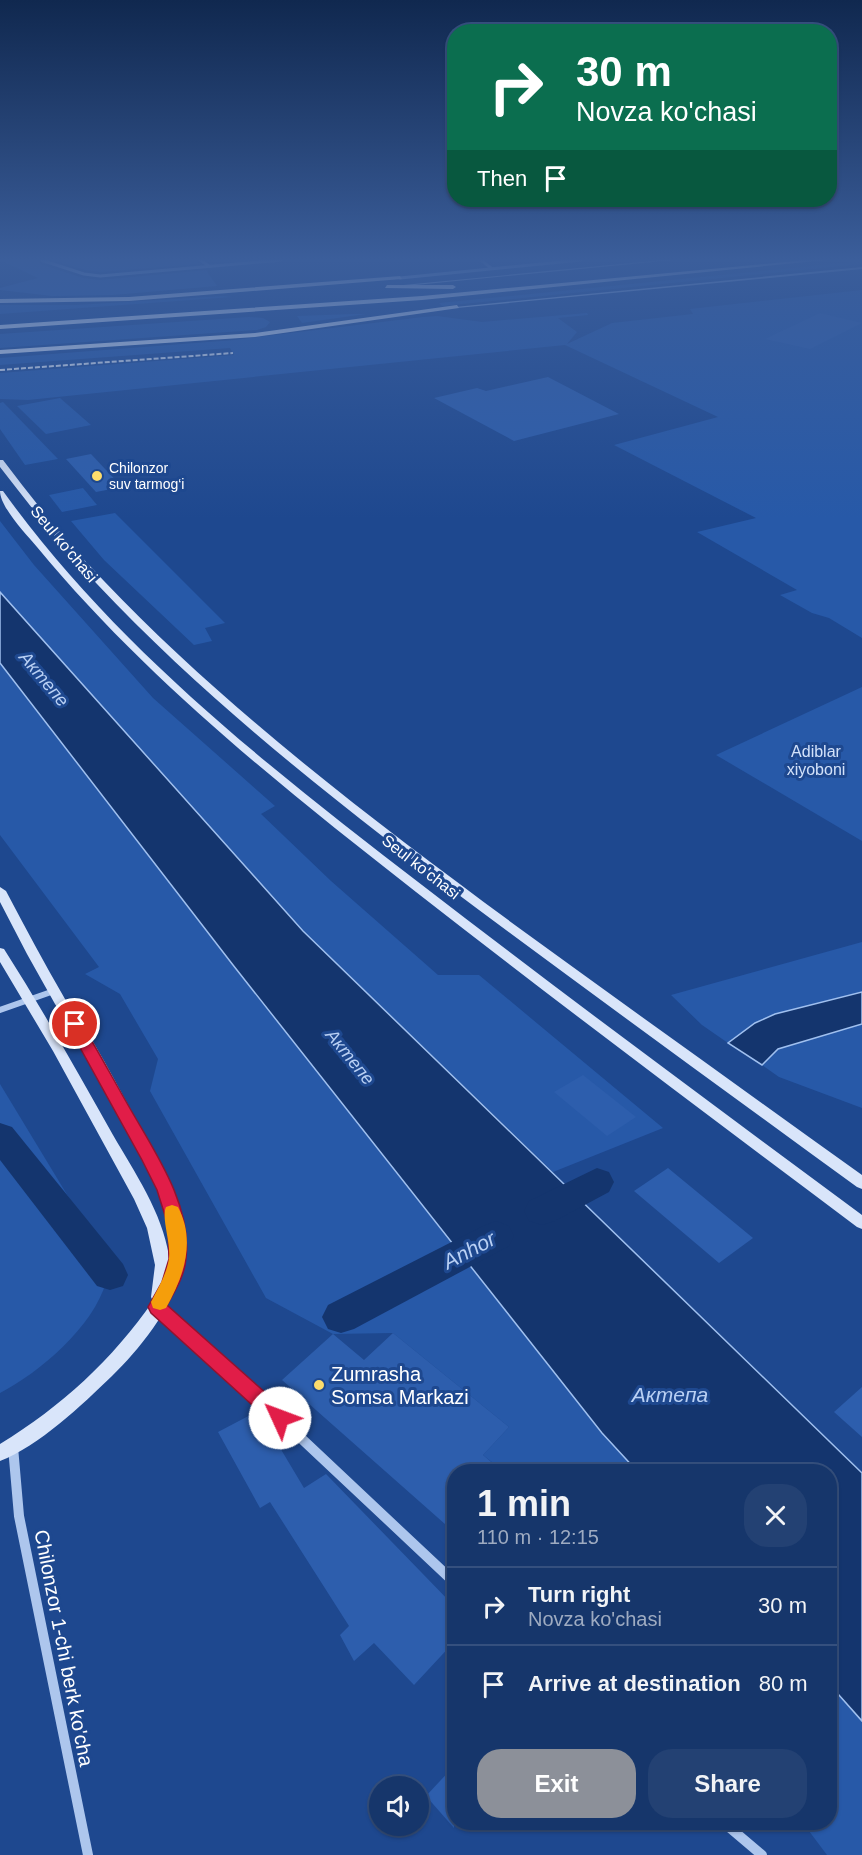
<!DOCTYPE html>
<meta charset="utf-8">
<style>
:root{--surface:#16366b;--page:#234173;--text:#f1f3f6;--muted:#9eabc1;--line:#35507e;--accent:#8c9099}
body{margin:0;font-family:Helvetica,sans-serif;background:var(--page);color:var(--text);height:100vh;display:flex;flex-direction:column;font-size:22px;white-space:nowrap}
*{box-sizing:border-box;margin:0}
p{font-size:20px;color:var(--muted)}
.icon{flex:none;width:33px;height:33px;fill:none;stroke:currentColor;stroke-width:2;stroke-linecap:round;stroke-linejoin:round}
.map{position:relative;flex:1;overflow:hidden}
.side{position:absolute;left:447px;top:1464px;width:390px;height:366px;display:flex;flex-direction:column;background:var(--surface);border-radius:24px;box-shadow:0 2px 4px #0004,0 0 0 2px var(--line)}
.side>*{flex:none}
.banner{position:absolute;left:447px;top:24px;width:390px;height:183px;border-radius:24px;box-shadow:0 2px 4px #0004,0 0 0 2px var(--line);background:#0b6e4f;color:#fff;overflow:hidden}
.buttons{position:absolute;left:369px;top:1776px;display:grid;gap:12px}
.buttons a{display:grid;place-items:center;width:60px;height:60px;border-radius:50%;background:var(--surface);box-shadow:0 2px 4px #0004,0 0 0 2px var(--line);font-size:30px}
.pin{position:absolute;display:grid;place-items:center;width:51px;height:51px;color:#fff;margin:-26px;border:3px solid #fff;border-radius:50%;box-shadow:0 2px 6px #0007}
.me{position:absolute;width:66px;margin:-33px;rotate:313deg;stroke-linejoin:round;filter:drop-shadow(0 0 4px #0008)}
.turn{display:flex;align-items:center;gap:21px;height:126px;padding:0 30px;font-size:27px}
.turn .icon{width:78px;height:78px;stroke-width:2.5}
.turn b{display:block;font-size:42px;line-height:51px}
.then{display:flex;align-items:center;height:57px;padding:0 30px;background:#0003;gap:12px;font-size:22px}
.round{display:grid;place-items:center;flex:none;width:63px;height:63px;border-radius:24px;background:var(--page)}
.head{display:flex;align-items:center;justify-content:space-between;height:102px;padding:0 30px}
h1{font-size:36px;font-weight:700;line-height:45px}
.primary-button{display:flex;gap:12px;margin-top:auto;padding:12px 30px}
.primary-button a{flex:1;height:69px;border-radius:24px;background:var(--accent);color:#fff;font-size:24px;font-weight:700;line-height:69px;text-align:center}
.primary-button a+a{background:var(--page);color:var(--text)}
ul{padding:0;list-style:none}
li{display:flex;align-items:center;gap:18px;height:78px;padding:0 30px;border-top:2px solid var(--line)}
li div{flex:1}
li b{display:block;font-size:22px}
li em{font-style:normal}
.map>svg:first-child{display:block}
.green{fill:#2759a8}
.water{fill:#14356e;stroke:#a0c0ef;stroke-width:1.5}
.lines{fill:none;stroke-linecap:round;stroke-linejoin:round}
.canal{fill:#14356e;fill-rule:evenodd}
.building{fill:#2d5ead}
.minor-far3{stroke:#adc6ed;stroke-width:3}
.minor-far2{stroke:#adc6ed;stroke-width:6}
.minor-far1{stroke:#adc6ed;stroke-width:8}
.minor{stroke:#adc6ed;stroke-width:10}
.tertiary{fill:#adc6ed;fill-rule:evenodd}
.secondary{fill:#d9e5fa;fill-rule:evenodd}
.primary{fill:#f3f7ff;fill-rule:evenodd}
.rail{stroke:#fff;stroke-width:2;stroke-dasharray:5 2;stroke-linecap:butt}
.route{fill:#e11d48;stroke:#92132f;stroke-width:1.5}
.slow{fill:#f59e0b}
.poi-dot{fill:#fcdc6c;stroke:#1e488f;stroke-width:2}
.labels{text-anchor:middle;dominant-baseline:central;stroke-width:6;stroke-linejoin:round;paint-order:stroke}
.far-poi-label{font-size:14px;fill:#fff;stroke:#1e488f;text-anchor:start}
.street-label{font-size:16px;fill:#fff;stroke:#1e488f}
.park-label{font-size:16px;fill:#d3e2fa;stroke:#1e488f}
.water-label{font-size:18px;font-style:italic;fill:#b9d0f4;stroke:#1e488f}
.near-poi-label{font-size:20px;fill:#fff;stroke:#1e488f;text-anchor:start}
.near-street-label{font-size:20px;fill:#fff;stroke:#1e488f}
.near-water-label{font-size:21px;font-style:italic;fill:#b9d0f4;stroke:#1e488f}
</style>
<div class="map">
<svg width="862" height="1855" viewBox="0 0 862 1855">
<rect width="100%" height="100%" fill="#1e488f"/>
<!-- green -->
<g class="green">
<polygon points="862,261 862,264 442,306 439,303"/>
<polygon points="862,290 862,638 829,618 812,613 780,595 797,590 697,532 756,518 614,445 718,417 565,345 28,400 0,399 0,373 234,355 230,348 0,365 0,358 234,340 423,317 437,316 482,322 587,313 588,315 558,318 577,332 567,344 612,323 693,314 690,309"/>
<polygon points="223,296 232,297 0,314 0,305 76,305"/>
<polygon points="353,314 366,314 302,323 297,316"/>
<polygon points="249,317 263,318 270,322 266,327 257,330 0,348 0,334"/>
<polygon points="60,398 91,425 46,434 17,406"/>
<polygon points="3,402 58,459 25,465 0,429 0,403"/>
<polygon points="83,488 97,505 62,512 49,495"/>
<polygon points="115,513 225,623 205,628 212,641 194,645 104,560 71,521"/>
<polygon points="0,521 34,565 153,698 275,806 261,814 331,881 438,975 479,975 663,1128 553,1172 303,931 0,592"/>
<polygon points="0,663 233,965 602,1433 637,1471 503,1471 483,1455 509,1427 393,1333 333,1334 266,1298 150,1091 158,1059 120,994 85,974 99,967 0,835"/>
<polygon points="862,687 862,841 716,755"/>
<polygon points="862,942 862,992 775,1014 755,1023 728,1043 702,1025 671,995"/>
<polygon points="862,1024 862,1108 779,1077 762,1065 778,1049"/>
<path d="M0,1084L106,1259C107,1266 108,1275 106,1282C93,1327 40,1372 0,1393Z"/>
<polygon points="830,1685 862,1721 862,1855 827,1855 803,1823 830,1822"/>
</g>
<!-- water -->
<g class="water">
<polygon points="0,592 303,931 862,1473 862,1721 830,1685 830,1472 637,1471 602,1433 233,965 0,663"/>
<polygon points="862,992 862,1024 778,1049 762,1065 728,1043 755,1023 775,1014"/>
</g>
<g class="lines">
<!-- canal -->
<g class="canal">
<polygon points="0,1123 12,1127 123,1264 128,1275 123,1286 110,1290 97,1286 0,1160"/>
<polygon points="597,1168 609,1172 614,1182 609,1192 555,1221 542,1225 529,1221 524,1211 529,1201"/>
<polygon points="496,1221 509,1226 514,1236 509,1246 354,1329 341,1333 328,1329 322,1317 328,1305 483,1226"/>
</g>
</g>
<!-- building -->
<g class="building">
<polygon points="0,260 37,260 40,264 83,278 100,280 206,270 217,286 113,295 52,296 0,290 0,288 38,278"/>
<polygon points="52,260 196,260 199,264 100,272 85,270"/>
<polygon points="820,313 862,323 810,349 765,339"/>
<polygon points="548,377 619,414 514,441 434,398 477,388 486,391"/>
<polygon points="91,454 122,487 96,492 66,459"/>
<polygon points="583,1075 636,1117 607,1136 554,1092"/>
<polygon points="668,1168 753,1238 719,1263 634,1191"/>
<polygon points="393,1333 509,1427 483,1455 503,1472 454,1472 454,1532 282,1380 333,1334 364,1360"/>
<polygon points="862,1387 862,1437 834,1412"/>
<polygon points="258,1411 304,1488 326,1474 454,1606 454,1642 414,1685 374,1643 354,1661 340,1635 349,1626 270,1502 260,1508 218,1432"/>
<polygon points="454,1766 454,1828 426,1796"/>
</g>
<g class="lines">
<!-- minor-far3 -->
<g class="minor-far3">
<polyline points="41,260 84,274 100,276 282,260"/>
<polyline points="200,260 209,266"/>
<polyline points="481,260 491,268"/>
<polyline points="400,278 581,260"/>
</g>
<!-- minor-far2 -->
<polyline class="minor-far2" points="0,1010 54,991"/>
<!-- minor-far1 -->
<polyline class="minor-far1" points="157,1307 272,1410"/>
<!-- minor -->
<g class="minor">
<polyline points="270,1409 454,1582"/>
<polyline points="13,1447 19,1516 88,1855"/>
<polyline points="723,1822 762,1855"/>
</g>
<!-- tertiary -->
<g class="tertiary">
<polygon points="661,260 674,260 395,287 393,286"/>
<polygon points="862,267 862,269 457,308 455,307"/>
</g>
<!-- secondary -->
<g class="secondary">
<path d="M0,460H3C35,502 67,543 104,581C229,712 374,821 519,928C633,1011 748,1093 862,1175V1189L857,1187C731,1095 604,1003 479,910C345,809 212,706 97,584C62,547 31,507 0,467Z"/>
<path d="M0,491H3C115,647 271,769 422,885C567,997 715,1106 862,1215V1229L857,1227C709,1116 562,1006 416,892C282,787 146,679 37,547C26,534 0,507 0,491Z"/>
<path d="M0,887L6,891C25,927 44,963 65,999C73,1013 84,1026 92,1040C111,1072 127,1104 145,1136C162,1168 186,1203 186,1240C188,1289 145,1344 112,1376C82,1405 39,1446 0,1461V1444C61,1407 113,1359 153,1301L151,1297L155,1265L147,1228L134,1199L53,1051L0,962V948L4,949C43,1010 78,1073 113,1135C135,1173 162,1212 169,1256L171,1242L170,1228L156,1185L81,1043L55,1004L27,954L0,902Z"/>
</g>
<!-- primary -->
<g class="primary">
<polygon points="806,260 826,260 422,300 0,329 0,325 422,296"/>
<polygon points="400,276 402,279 129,301 0,303 0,299 129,297"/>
<polygon points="387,285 453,285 456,287 453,289 385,288"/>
<polygon points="457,305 459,308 255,337 0,354 0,350 255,333"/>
</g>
<!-- rail -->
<polyline class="rail" points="0,370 233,353"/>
</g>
<!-- sky -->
<linearGradient id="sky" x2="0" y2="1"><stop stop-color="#10284f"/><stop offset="0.5" stop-color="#3b5e9b"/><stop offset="1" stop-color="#3b5e9b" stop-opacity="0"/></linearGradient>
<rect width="862" height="519" fill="url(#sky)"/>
<!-- route -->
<path class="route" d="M75,1019L80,1021C97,1049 112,1077 128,1105C154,1151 192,1204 186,1258C185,1275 175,1291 167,1305L287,1412L290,1418L287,1424L280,1427L273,1424L151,1313L148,1307L162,1282L169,1259L168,1225L157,1190L142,1160L67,1024Z"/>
<!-- slow -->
<path class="slow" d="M172,1205L178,1207C196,1241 184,1276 166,1308L160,1310L153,1308L151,1302C158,1288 167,1274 169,1258C171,1243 161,1217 166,1207Z"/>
<!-- markers -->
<g class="poi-dot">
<circle cx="97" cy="476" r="6"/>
<circle cx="319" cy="1385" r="6"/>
</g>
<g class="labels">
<!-- far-poi labels -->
<g class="far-poi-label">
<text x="109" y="468">Chilonzor<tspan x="109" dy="16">suv tarmog‘i</tspan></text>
</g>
<!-- street labels -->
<g class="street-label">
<text transform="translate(64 544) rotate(50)">Seul ko'chasi</text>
<text transform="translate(421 867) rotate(38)">Seul ko'chasi</text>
</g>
<!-- park labels -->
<g class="park-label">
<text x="816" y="751">Adiblar<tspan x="816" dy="18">xiyoboni</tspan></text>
</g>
<!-- water labels -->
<g class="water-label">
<text transform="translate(44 679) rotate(50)">Актепе</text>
<text transform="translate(350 1057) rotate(51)">Актепе</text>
</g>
<!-- near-poi labels -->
<g class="near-poi-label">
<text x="331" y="1374">Zumrasha<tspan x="331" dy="23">Somsa Markazi</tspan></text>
</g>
<!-- near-street labels -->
<g class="near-street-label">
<text transform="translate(64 1648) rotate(79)">Chilonzor 1-chi berk ko'cha</text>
</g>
<!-- near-water labels -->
<g class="near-water-label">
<text transform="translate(469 1250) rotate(-28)">Anhor</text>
<text x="670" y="1394">Актепа</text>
</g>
</g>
</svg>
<div class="buttons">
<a><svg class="icon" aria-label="sound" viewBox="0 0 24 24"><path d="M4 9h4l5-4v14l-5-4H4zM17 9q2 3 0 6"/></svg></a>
</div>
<div class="pin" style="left:75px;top:1024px;background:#d93025"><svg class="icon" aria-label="arrive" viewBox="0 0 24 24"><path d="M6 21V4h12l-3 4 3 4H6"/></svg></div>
<svg class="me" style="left:280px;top:1418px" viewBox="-20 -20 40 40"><circle r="19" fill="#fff"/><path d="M0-13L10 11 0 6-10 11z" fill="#e11d48"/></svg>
<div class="banner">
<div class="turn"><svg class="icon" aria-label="right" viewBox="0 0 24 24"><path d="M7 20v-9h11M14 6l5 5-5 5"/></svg><div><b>30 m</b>Novza ko'chasi</div></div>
<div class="then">Then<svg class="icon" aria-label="arrive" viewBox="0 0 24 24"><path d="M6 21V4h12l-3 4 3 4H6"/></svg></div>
</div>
<section class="side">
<div class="head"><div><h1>1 min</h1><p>110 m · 12:15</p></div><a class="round"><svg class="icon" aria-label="close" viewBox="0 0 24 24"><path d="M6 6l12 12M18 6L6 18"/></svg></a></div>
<ul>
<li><svg class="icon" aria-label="right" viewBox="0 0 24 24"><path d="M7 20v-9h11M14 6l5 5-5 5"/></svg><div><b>Turn right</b><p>Novza ko'chasi</p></div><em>30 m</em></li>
<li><svg class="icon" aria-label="arrive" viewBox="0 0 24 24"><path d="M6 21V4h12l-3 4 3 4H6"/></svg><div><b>Arrive at destination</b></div><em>80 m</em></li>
</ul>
<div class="primary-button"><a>Exit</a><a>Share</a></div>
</section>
</div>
